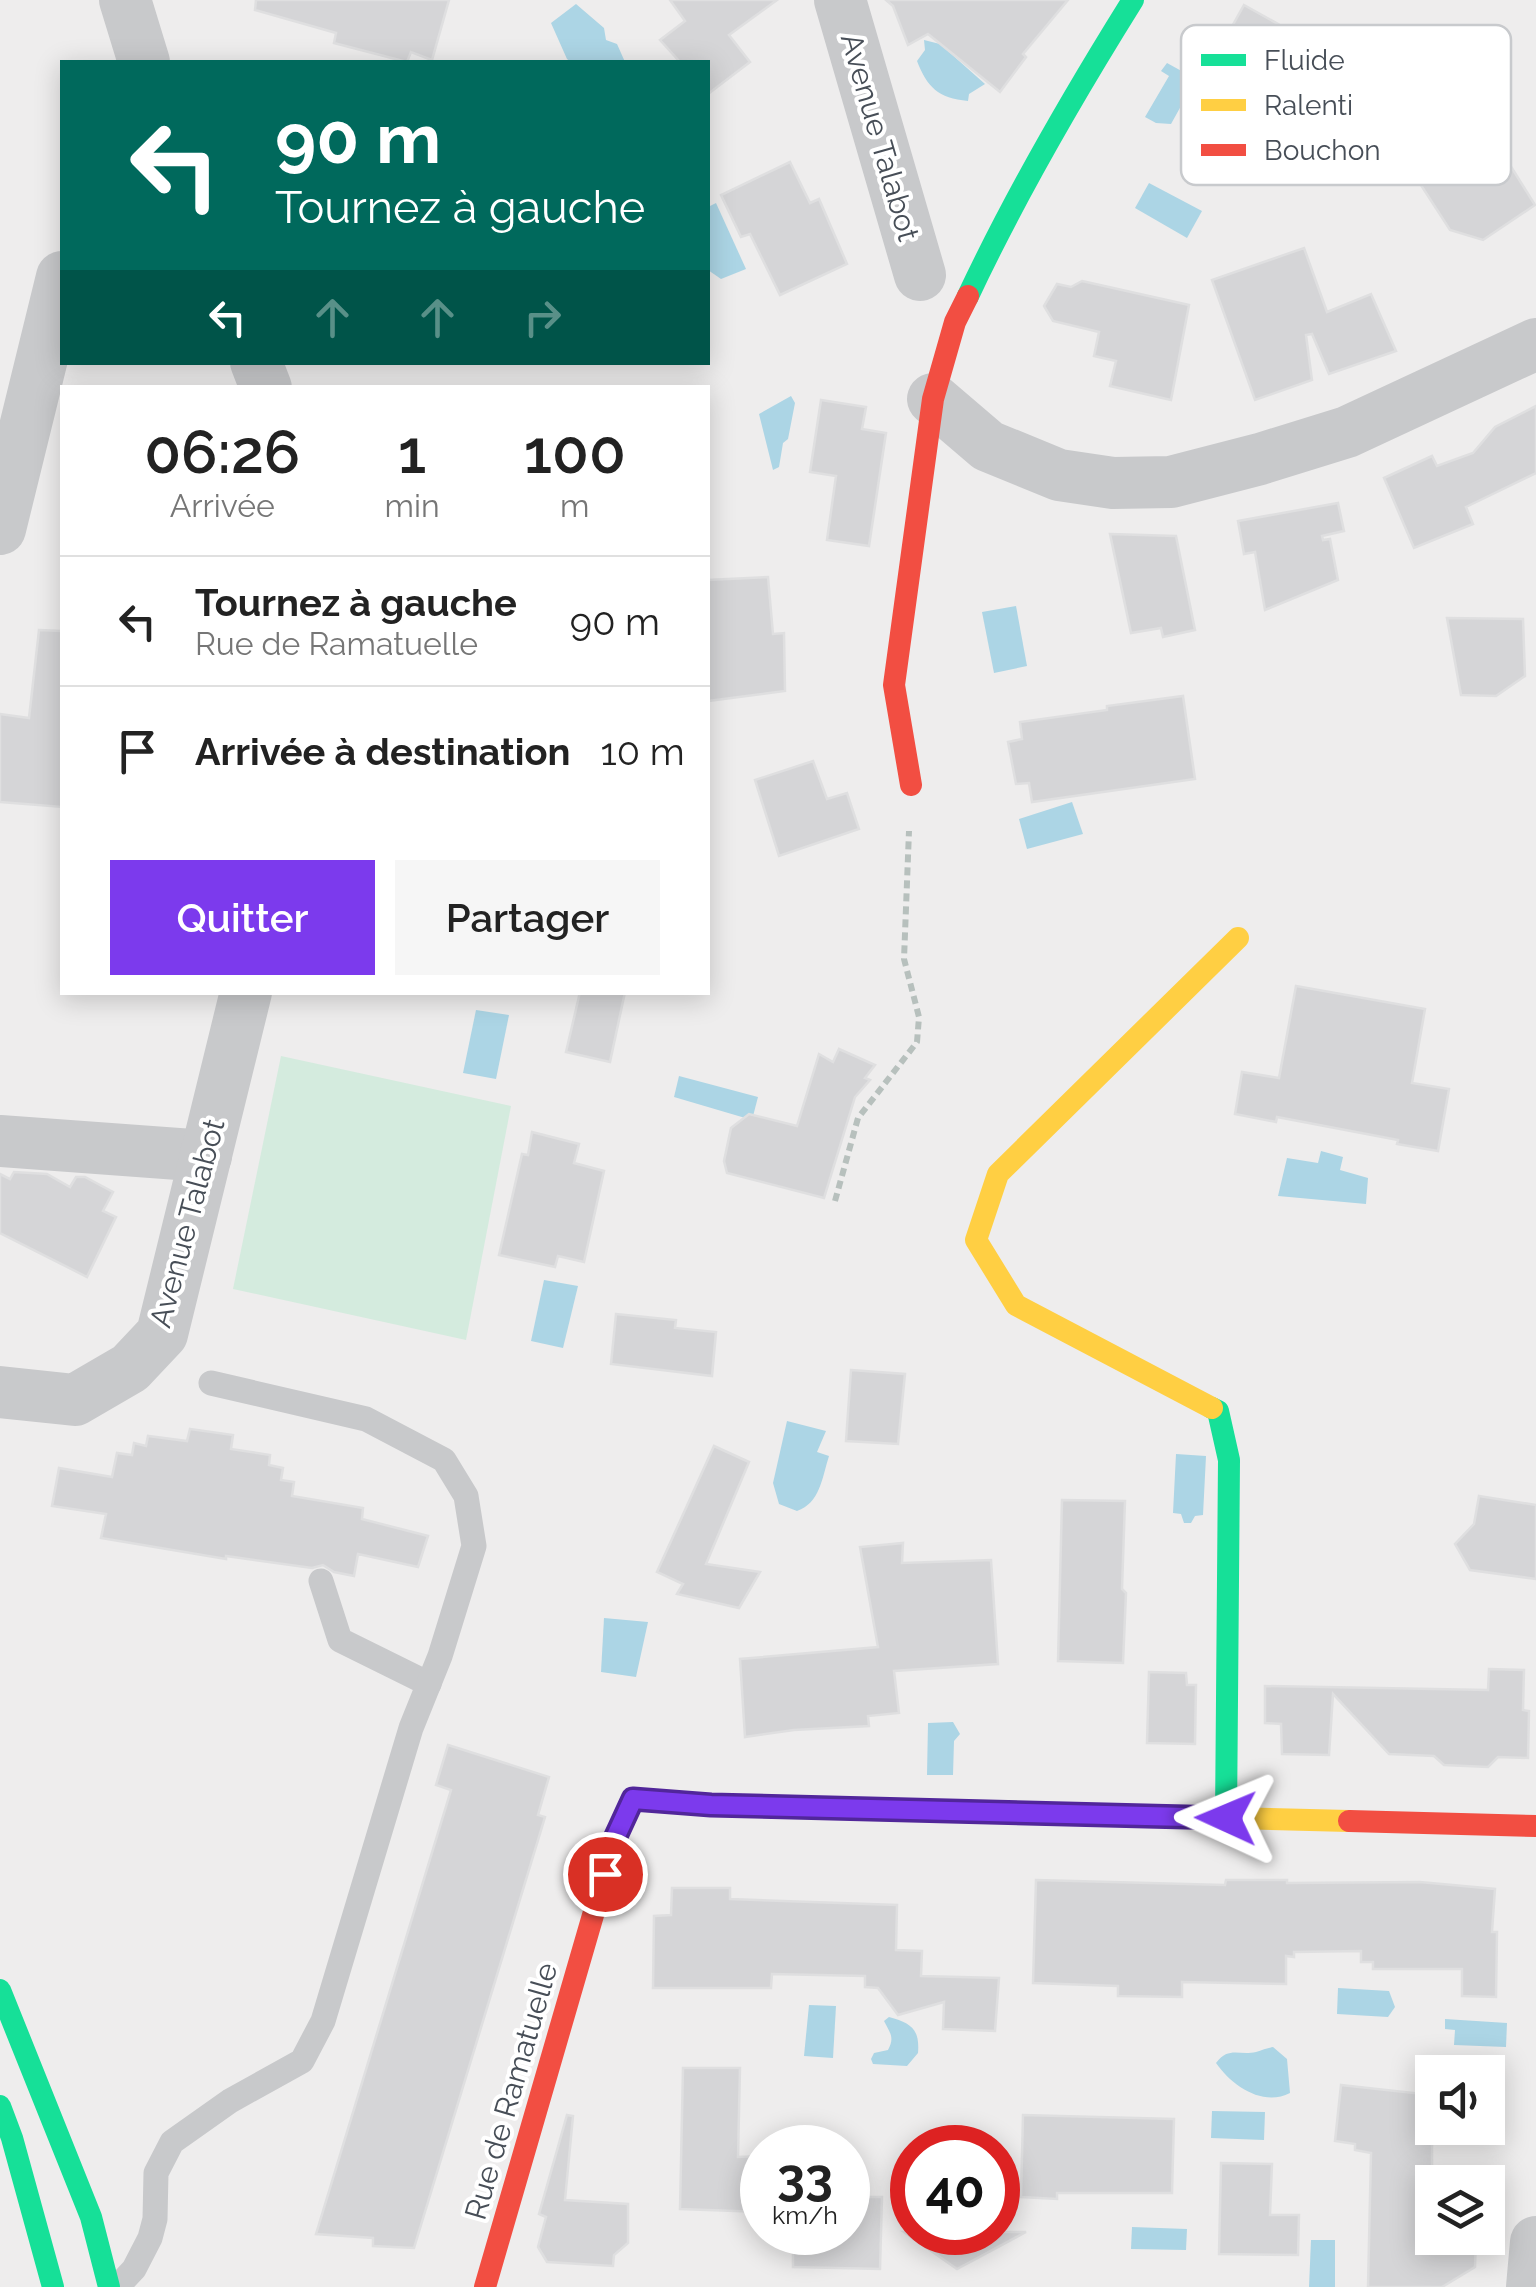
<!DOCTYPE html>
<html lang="fr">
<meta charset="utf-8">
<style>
:root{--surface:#fff;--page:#f6f6f6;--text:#222;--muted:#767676;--line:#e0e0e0;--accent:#7c3aed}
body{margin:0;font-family:Raleway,sans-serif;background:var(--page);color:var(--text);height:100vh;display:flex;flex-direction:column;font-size:38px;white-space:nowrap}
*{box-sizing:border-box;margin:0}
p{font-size:32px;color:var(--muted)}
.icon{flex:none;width:55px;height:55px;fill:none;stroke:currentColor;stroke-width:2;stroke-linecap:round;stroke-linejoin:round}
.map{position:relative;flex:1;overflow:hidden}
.details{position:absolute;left:60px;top:385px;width:650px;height:610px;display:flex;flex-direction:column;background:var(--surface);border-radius:0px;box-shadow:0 5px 25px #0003}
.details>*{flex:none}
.top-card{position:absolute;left:60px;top:60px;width:650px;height:305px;border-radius:0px;box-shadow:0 5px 25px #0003;background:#00695c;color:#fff;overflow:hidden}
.fabs{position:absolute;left:1415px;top:2055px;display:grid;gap:20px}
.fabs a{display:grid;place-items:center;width:90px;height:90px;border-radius:0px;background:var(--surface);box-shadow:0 5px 25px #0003;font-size:50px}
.speed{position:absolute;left:740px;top:2125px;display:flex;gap:20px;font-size:50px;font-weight:700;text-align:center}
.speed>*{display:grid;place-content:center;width:130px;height:130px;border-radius:50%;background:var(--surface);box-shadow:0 5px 25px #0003;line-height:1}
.speed small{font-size:25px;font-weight:400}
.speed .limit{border:15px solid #d22;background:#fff;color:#111}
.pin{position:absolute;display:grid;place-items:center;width:85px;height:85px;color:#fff;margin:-42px;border:5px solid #fff;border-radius:50%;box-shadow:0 2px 10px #0007}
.me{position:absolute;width:110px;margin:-55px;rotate:271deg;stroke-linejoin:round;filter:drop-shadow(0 0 8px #0008)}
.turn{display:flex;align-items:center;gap:35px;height:210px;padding:0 50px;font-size:45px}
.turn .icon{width:130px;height:130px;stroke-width:2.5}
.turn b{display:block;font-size:70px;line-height:85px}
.lanes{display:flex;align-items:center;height:95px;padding:0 50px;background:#0003;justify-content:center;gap:50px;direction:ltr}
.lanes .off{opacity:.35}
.eta{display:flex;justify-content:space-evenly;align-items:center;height:170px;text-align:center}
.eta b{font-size:60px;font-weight:600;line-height:70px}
.button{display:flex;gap:20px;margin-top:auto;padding:20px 50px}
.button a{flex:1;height:115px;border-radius:0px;background:var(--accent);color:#fff;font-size:40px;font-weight:600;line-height:115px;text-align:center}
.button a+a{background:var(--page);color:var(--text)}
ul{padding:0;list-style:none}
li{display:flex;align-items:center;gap:30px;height:130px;padding:0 50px;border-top:2px solid var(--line)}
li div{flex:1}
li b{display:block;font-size:38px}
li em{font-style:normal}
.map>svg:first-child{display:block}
.green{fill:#d4ebde}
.water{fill:#acd5e5}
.building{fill:#d5d5d7;stroke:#dfdfe0;stroke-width:2.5}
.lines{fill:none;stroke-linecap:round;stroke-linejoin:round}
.path{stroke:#b7c0bd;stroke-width:6;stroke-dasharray:8 5;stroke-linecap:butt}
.lane{stroke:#c8c9cb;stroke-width:25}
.street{stroke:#c8c9cb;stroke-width:52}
.fast{stroke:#16e098;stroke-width:22}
.slow{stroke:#ffcf43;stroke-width:22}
.jam{stroke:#f24e42;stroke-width:22}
.route-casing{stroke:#51269a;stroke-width:25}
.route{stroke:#7c3aed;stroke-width:18}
.labels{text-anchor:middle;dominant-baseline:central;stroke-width:8;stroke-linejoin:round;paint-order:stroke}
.street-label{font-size:30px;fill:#474e57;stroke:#fff}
.key{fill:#fff;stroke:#c8cacd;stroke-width:2.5}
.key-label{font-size:28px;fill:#474e57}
</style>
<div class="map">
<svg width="1536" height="2287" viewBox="0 0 1536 2287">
<rect width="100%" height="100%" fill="#eeeded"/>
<!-- green -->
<polygon class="green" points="281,1056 511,1106 466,1340 233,1289"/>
<!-- water -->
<g class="water">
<polygon points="576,4 604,28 606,40 617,44 625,62 571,62 567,59 551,23"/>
<path d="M924,40L940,44L985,84L969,94L968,101C938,98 927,87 917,61L925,50Z"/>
<polygon points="1167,63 1196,79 1171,124 1156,123 1145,117 1169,76 1161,71"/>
<polygon points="1149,183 1202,211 1187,238 1135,208"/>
<polygon points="716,203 746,269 721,279 708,270 708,207"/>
<polygon points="791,396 795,403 788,439 783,443 779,467 773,470 759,414"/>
<polygon points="1016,606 1027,666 994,673 982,612"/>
<polygon points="1072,802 1083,834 1027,849 1019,819"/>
<polygon points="476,1010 509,1015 496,1079 463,1073"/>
<polygon points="679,1076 758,1097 752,1120 674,1097"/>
<polygon points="1321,1151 1343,1157 1340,1170 1368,1178 1366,1204 1278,1196 1287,1158 1318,1163"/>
<polygon points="544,1280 578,1286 563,1348 531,1341"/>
<path d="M787,1421L826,1431L817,1452L829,1456C822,1478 820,1503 797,1511L779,1504L773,1483Z"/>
<polygon points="1176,1454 1206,1456 1203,1515 1195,1516 1191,1523 1184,1523 1181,1514 1173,1513"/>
<polygon points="604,1618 648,1622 636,1677 601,1672"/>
<polygon points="953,1722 960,1734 954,1741 953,1775 927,1775 928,1723"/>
<polygon points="1338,1988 1389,1991 1395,2007 1388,2017 1337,2014"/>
<polygon points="809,2005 836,2006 833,2058 804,2056"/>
<path d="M889,2017C911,2023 920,2029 918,2053L907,2066L873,2064L871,2059L874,2053L888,2050C895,2037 890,2033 884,2021Z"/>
<polygon points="1445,2019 1507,2023 1506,2047 1454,2045 1455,2030 1445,2029"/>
<path d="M1273,2047L1287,2059L1290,2093C1263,2107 1232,2086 1216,2063C1229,2046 1239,2056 1256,2052C1262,2050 1267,2048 1273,2047Z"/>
<polygon points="1212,2111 1265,2112 1264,2140 1211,2138"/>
<polygon points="1132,2227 1187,2229 1186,2250 1131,2249"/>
<polygon points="1311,2240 1335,2240 1335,2287 1309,2287"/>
</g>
<!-- building -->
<g class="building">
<polygon points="256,0 449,0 432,60 411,52 407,62 334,43 336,33 255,10"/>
<polygon points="670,0 777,0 729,35 750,62 708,94 708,62 680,62 660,40 685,21"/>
<polygon points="886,0 1068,0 1023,54 1026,57 1000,92 928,34 908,45 893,6"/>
<polygon points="1244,5 1303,38 1279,81 1220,48"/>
<polygon points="1477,144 1486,157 1500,149 1535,205 1483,240 1450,230 1417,179 1428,173 1430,150 1444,146 1464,151"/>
<polygon points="790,162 810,203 819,199 847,264 780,295 750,234 741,237 721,195"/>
<polygon points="1304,248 1327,312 1371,294 1396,351 1329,374 1312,334 1306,335 1312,380 1255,400 1212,280"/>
<polygon points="1082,281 1189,305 1171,400 1110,386 1116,361 1094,356 1099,332 1053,321 1044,306 1057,284 1071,287"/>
<polygon points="821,400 866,407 862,429 886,433 869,546 827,540 836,476 810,472"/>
<polygon points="1536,406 1536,473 1466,507 1473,524 1414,548 1384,478 1432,456 1437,466 1473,453 1495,427"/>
<polygon points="1338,503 1344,531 1322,536 1323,540 1330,539 1338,580 1265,610 1255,552 1244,554 1238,521"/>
<polygon points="1110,534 1176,536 1195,630 1163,637 1161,628 1131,633"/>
<polygon points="768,577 773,634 784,633 785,691 708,701 708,580"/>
<polygon points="1447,618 1523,619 1525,676 1496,696 1461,695"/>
<polygon points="39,630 62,631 62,807 0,802 0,714 29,718"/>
<polygon points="1183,696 1195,779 1032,802 1029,783 1016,784 1008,742 1022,739 1020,722 1107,710 1107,706"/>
<polygon points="813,761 827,799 847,793 859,829 779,856 755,780"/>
<polygon points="1296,986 1425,1009 1412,1083 1449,1089 1438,1151 1397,1144 1398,1140 1277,1117 1276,1122 1235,1114 1242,1072 1279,1078"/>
<polygon points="580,992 625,992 610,1062 566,1052"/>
<polygon points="839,1049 875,1065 865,1078 870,1080 855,1097 824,1198 727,1173 724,1161 731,1128 749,1114 797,1126 819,1054 833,1062"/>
<polygon points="532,1132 579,1144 574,1163 604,1171 584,1262 558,1256 555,1267 499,1255 522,1154 528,1155"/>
<polygon points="14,1172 47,1174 70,1187 76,1177 85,1177 113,1192 103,1211 116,1217 87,1277 0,1233 0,1174 10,1179"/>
<polygon points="616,1314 676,1320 675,1328 716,1332 712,1376 611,1364"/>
<polygon points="851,1370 905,1374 898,1444 846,1441"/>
<polygon points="190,1429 233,1435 231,1449 270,1455 269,1465 283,1468 281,1480 294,1482 292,1496 363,1508 362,1519 428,1536 418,1567 358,1554 354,1576 334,1572 323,1565 312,1568 226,1556 226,1559 101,1538 106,1514 52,1506 59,1468 112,1477 117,1453 132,1455 134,1443 146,1446 148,1436 187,1441"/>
<polygon points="714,1446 749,1462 706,1564 760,1572 739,1608 677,1594 683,1584 657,1572"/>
<polygon points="1479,1496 1536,1505 1536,1579 1470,1570 1455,1544 1474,1524"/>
<polygon points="1062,1500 1125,1501 1122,1589 1126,1593 1123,1663 1058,1661"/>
<polygon points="903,1543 902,1563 991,1560 998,1664 894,1671 899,1713 868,1716 869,1726 794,1730 745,1737 740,1659 878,1647 860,1547"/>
<polygon points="1489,1669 1524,1670 1523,1710 1529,1711 1528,1758 1498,1757 1488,1767 1444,1765 1434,1756 1389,1754 1333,1694 1329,1755 1282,1754 1281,1724 1265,1723 1265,1686 1488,1690"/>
<polygon points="1149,1672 1186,1673 1187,1685 1196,1685 1195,1744 1147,1743"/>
<polygon points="448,1745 549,1777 538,1815 545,1817 414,2248 373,2246 373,2238 316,2234 451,1790 436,1785"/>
<polygon points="1036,1880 1225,1885 1226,1880 1287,1880 1287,1883 1420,1882 1495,1889 1492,1932 1497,1932 1496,1997 1462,1996 1462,1969 1373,1969 1373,1962 1361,1962 1361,1951 1294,1952 1294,1957 1286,1956 1286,1984 1182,1982 1182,1997 1118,1996 1118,1986 1033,1983"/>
<polygon points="672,1888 730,1888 730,1899 897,1905 896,1950 922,1951 921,1976 999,1978 995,2031 943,2029 944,2002 898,2015 878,1988 865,1987 865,1976 772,1974 771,1988 653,1988 654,1916 671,1915"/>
<polygon points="683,2068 740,2068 738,2157 762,2156 762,2212 680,2209"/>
<polygon points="1341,2085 1432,2095 1432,2238 1476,2238 1475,2267 1442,2287 1368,2287 1371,2153 1355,2150 1355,2144 1335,2141"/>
<polygon points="567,2115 573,2116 565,2200 628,2204 628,2243 614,2255 613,2266 547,2262 538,2247 546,2217 539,2214"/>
<polygon points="1023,2115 1174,2119 1172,2193 1057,2193 1057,2199 1021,2197"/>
<polygon points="1221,2163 1272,2164 1270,2215 1299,2215 1298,2255 1219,2254"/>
<polygon points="848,2197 882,2197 880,2269 793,2267 793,2232 848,2232"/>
<polygon points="904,2232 1026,2232 957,2269"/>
</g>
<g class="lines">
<!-- path -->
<polyline class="path" points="835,1201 858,1118 917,1042 919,1017 904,959 909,831"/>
<!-- lane -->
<g class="lane">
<polyline points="321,1581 340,1640 429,1684"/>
<polyline points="117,2287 134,2269 150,2238 155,2219 156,2173 172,2142 230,2101 302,2061 323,2021 411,1728 440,1656 474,1546 466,1496 444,1460 366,1419 211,1383"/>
</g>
<!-- street -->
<g class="street">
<polyline points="125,0 144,62"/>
<polyline points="840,0 920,275"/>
<polyline points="256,362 266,388"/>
<polyline points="933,399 988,446 1059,475 1113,483 1171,482 1260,459 1347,432 1536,344"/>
<polyline points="0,529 62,277"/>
<polyline points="0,1141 206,1156"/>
<polyline points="0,1392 75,1400 130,1368 162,1334 246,992"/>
<polyline points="1532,2287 1536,2242"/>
</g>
<!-- fast -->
<g class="fast">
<path d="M968,296C1016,194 1073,96 1133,0"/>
<polyline points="1212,1408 1218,1411 1229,1460 1226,1819"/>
<polyline points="0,1990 91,2217 109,2287"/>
<polyline points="0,2106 12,2138 53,2287"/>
</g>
<!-- slow -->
<g class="slow">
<polyline points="1212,1408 1016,1305 976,1240 998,1174 1238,938"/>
<polyline points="643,1800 711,1805 1349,1821"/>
</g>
<!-- jam -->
<g class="jam">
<polyline points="911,785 894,685 933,399 955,322 968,296"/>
<polyline points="1349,1821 1536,1826"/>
<polyline points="485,2287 616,1836 633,1799 643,1800"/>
</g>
</g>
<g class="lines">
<defs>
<polyline id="route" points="605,1874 616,1836 633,1799 711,1805 1226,1818"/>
</defs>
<!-- route casing -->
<use href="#route" class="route-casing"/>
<!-- route -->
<use href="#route" class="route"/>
</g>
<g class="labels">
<!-- street labels -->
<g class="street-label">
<text transform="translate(880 137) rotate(74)">Avenue Talabot</text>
<text transform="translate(187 1223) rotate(-75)">Avenue Talabot</text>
<text transform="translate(511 2091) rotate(-74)">Rue de Ramatuelle</text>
</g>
</g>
<!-- legend -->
<rect x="1181" y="25" width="330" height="160" rx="15" class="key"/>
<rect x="1201" y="54" width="45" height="12" fill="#16e098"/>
<rect x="1201" y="99" width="45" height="12" fill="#ffcf43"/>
<rect x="1201" y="144" width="45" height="12" fill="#f24e42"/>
<g class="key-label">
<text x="1264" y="70">Fluide</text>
<text x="1264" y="115">Ralenti</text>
<text x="1264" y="160">Bouchon</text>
</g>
</svg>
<div class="fabs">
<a><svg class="icon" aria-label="sound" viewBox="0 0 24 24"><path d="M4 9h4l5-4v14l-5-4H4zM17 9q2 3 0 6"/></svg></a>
<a><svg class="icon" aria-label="layers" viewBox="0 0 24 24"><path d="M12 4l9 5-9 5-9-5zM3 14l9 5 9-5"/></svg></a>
</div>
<div class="speed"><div>33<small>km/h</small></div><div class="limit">40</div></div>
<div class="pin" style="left:605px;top:1874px;background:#d93025"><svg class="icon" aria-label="arrive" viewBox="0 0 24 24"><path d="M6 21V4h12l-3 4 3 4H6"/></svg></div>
<svg class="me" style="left:1226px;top:1818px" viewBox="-20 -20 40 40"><path d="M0-17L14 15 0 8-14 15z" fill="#7c3aed" stroke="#fff" stroke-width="4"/></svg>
<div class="top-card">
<div class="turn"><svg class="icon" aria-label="left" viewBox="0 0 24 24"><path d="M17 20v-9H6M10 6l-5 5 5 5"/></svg><div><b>90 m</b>Tournez à gauche</div></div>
<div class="lanes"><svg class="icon" aria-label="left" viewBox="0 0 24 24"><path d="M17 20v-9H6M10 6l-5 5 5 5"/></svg><svg class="icon off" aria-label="ahead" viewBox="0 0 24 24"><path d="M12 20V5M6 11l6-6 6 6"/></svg><svg class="icon off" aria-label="ahead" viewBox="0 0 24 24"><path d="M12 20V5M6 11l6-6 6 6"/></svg><svg class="icon off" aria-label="right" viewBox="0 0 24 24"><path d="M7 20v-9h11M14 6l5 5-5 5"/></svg></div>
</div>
<section class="details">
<div class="eta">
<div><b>06:26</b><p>Arrivée</p></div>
<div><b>1</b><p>min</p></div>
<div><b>100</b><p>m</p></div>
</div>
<ul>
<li><svg class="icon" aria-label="left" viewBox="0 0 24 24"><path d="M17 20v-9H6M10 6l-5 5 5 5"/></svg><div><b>Tournez à gauche</b><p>Rue de Ramatuelle</p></div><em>90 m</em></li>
<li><svg class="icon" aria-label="arrive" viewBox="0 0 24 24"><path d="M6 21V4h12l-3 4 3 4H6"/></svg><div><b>Arrivée à destination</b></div><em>10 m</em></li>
</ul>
<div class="button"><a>Quitter</a><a>Partager</a></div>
</section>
</div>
